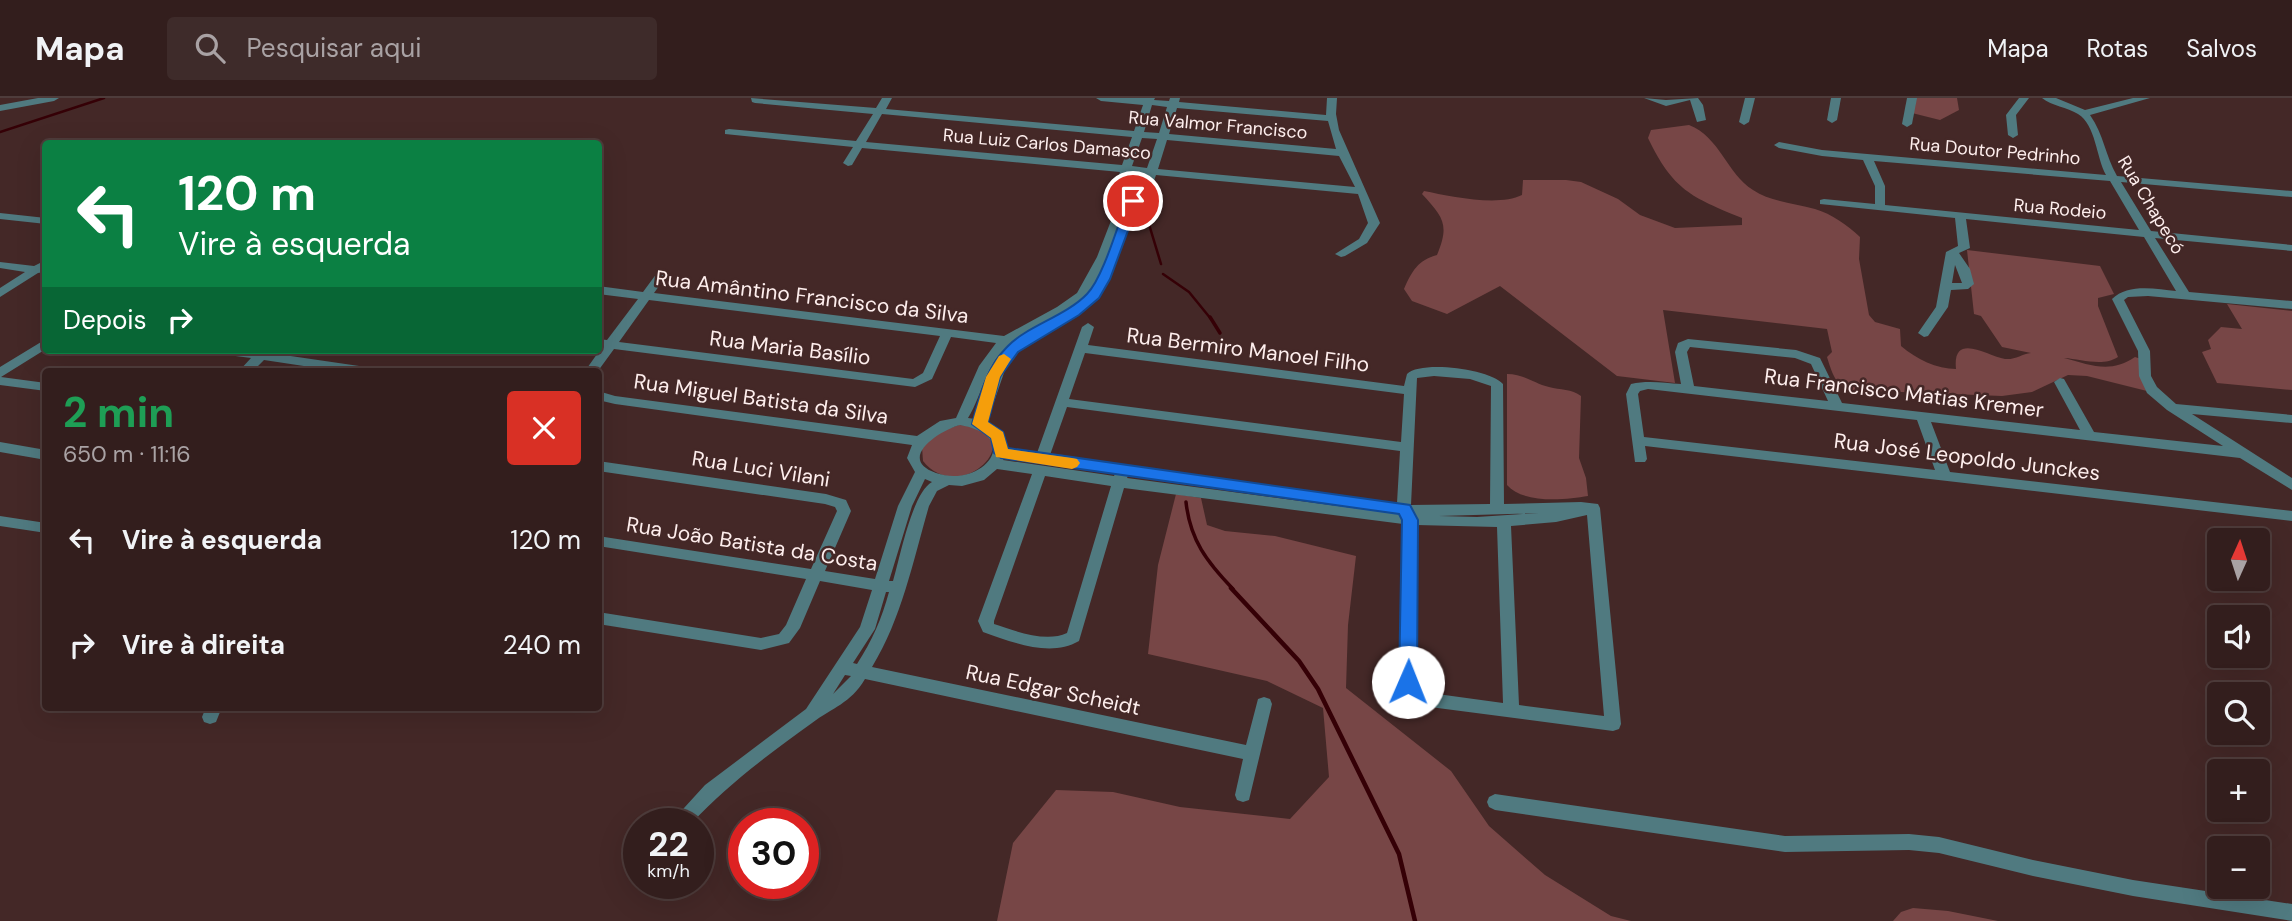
<!DOCTYPE html>
<html lang="pt">
<meta charset="utf-8">
<style>
:root{--surface:#331e1d;--page:#3e2b2a;--text:#f1f3f6;--muted:#a9a2a4;--line:#4e3c3b}
body{margin:0;font-family:"DM Sans",sans-serif;background:var(--page);color:var(--text);height:100vh;display:flex;flex-direction:column;font-size:26px;white-space:nowrap}
*{box-sizing:border-box;margin:0}
p{font-size:23px;color:var(--muted)}
.icon{flex:none;width:38px;height:38px;fill:none;stroke:currentColor;stroke-width:2;stroke-linecap:round;stroke-linejoin:round}
.map{position:relative;flex:1;overflow:hidden}
.panel{position:absolute;left:42px;top:270px;width:560px;height:343px;display:flex;flex-direction:column;background:var(--surface);border-radius:7px;box-shadow:0 7px 28px #0002,0 0 0 2px var(--line)}
.panel>*{flex:none}
.guide{position:absolute;left:42px;top:42px;width:560px;height:214px;border-radius:7px;box-shadow:0 7px 28px #0002,0 0 0 2px var(--line);background:#0b8043;color:#fff;overflow:hidden}
.needle{width:46px;rotate:3deg}
.fabs{position:absolute;left:2207px;top:430px;display:grid;gap:14px}
.fabs a{display:grid;place-items:center;width:63px;height:63px;border-radius:7px;background:var(--surface);box-shadow:0 7px 28px #0002,0 0 0 2px var(--line);font-size:35px}
.speed{position:absolute;left:623px;top:710px;display:flex;gap:14px;font-size:35px;font-weight:700;text-align:center}
.speed>*{display:grid;place-content:center;width:91px;height:91px;border-radius:50%;background:var(--surface);box-shadow:0 7px 28px #0002,0 0 0 2px var(--line);line-height:1}
.speed small{font-size:18px;font-weight:400}
.speed .limit{border:10px solid #d22;background:#fff;color:#111}
.pin{position:absolute;display:grid;place-items:center;width:60px;height:60px;color:#fff;margin:-30px;border:4px solid #fff;border-radius:50%;box-shadow:0 2px 7px #0007}
.me{position:absolute;width:77px;margin:-38px;rotate:1deg;stroke-linejoin:round;filter:drop-shadow(0 0 5px #0008)}
.turn{display:flex;align-items:center;gap:24px;height:147px;padding:0 21px;font-size:32px}
.turn .icon{width:91px;height:91px;stroke-width:2.5}
.turn b{display:block;font-size:49px;line-height:60px}
.then{display:flex;align-items:center;height:66px;padding:0 21px;background:#0003;gap:14px;font-size:26px}
.round{display:grid;place-items:center;flex:none;width:74px;height:74px;border-radius:7px;background:var(--page)}
.head{display:flex;align-items:center;justify-content:space-between;height:119px;padding:0 21px}
h1{font-size:42px;font-weight:700;line-height:52px;color:#1e9e55}
ul{padding:0;list-style:none}
li{display:flex;align-items:center;gap:21px;height:105px;padding:0 21px}
li div{flex:1}
li b{display:block;font-size:26px}
li em{font-style:normal}
header{display:flex;align-items:center;gap:42px;box-sizing:border-box;height:98px;padding:0 35px;background:var(--surface);border-bottom:2px solid var(--line)}
header strong{font-size:33px}
nav{display:flex;gap:38px;margin-inline-start:auto;font-size:24px}
.search{width:490px;height:63px;background:var(--page);display:flex;align-items:center;gap:18px;box-sizing:border-box;padding:0 24px;border-radius:7px;color:var(--muted);font-size:26px}
.map>svg:first-child{display:block}
.green{fill:#774646}
.lines{fill:none;stroke-linecap:round;stroke-linejoin:round}
.stream-far2{stroke:#350006;stroke-width:2.5}
.stream-far1{stroke:#350006;stroke-width:3.5}
.stream{stroke:#350006;stroke-width:4.5}
.minor{fill:#507a80;fill-rule:evenodd}
.route{fill:#1a73e8;stroke:#114b97;stroke-width:2}
.slow{fill:#f59e0b}
.labels{text-anchor:middle;dominant-baseline:central;stroke-width:5;stroke-linejoin:round;paint-order:stroke}
.far-street-label{font-size:18px;fill:#feeeed;stroke:#442827}
.street-label{font-size:21px;fill:#feeeed;stroke:#442827}
</style>
<header>
<strong>Mapa</strong>
<div class="search"><svg class="icon" aria-label="search" viewBox="0 0 24 24"><circle cx="10" cy="10" r="6"/><path d="M15 15l6 6"/></svg>Pesquisar aqui</div>
<nav><a>Mapa</a><a>Rotas</a><a>Salvos</a></nav>
</header>
<div class="map">
<svg width="2292" height="823" viewBox="0 0 2292 823">
<rect width="100%" height="100%" fill="#442827"/>
<!-- green -->
<g class="green">
<polygon points="1915,0 1957,0 1959,12 1940,22 1912,15"/>
<path d="M1689,27C1720,39 1727,76 1753,92C1771,104 1794,105 1815,111C1832,116 1847,127 1860,139L1859,161L1869,217L1875,224L1900,231L1901,248C1916,261 1937,271 1956,271C1952,233 1988,258 2005,261C2015,262 2022,256 2031,255L2002,249L1981,218L1974,216L1967,152L2100,168L2114,196L2098,200V208L2118,259C2103,269 2081,261 2064,260C2091,267 2110,276 2135,259L2141,261L2147,293L2087,278L2068,277L2032,294L2002,298L1851,292C1836,290 1831,272 1827,259L1832,254L1827,231L1663,212L1675,285L1617,278L1500,188L1447,216L1412,203L1404,191C1412,173 1418,162 1437,157C1450,126 1443,119 1422,96L1424,93C1449,98 1498,109 1522,97L1523,82H1566L1581,84L1618,101L1640,117L1675,130L1742,127V120C1691,99 1673,92 1648,40L1651,32Z"/>
<polygon points="2227,206 2292,213 2292,292 2217,285 2202,254 2211,251 2208,242 2221,229 2242,231"/>
<path d="M1507,276C1524,276 1533,285 1549,289C1560,292 1572,291 1581,298L1579,360L1586,380L1588,398C1565,402 1524,406 1507,387Z"/>
<path d="M959,327C1037,331 962,412 923,363L922,349L932,336Z"/>
<polygon points="1176,396 1201,400 1207,427 1225,433 1275,438 1356,458 1348,527 1346,590 1451,673 1489,728 1545,777 1611,818 1631,823 997,823 1013,745 1056,692 1113,694 1180,709 1290,721 1329,679 1323,610 1267,583 1148,556 1158,467"/>
<polygon points="1913,810 1948,813 1998,823 1893,823 1901,814"/>
</g>
<g class="lines">
<!-- stream-far2 -->
<g class="stream-far2">
<polyline points="0,34 104,0"/>
<polyline points="1152,107 1148,123 1161,166"/>
<polyline points="1163,176 1189,194 1211,221"/>
</g>
<!-- stream-far1 -->
<g class="stream-far1">
<polyline points="1210,219 1220,235"/>
<path d="M1186,404C1190,442 1207,464 1233,491"/>
</g>
<!-- stream -->
<polyline class="stream" points="1231,490 1299,563 1318,591 1399,756 1415,823"/>
<!-- minor -->
<g class="minor">
<polygon points="38,0 59,0 54,3 0,13 0,7"/>
<path d="M751,0L876,10L882,0H892L886,11L1134,33L1143,7L1101,3L1096,0H1155L1154,2L1169,3L1170,0H1180L1179,4L1326,17L1327,0H1337L1336,16L1339,32L1380,125L1367,145L1345,158L1341,159L1335,156L1359,141L1368,125L1358,96L1156,77L1150,94L1137,105L1129,104C1116,139 1107,183 1077,207C1060,221 1038,228 1019,239H1027L1029,242L1006,269L987,324C997,331 1007,338 1006,351L1037,355L1082,229L1088,225L1094,229L1088,247L1404,288L1407,276C1421,262 1490,271 1503,286L1504,406L1581,404L1598,406L1600,410L1621,626L1619,631L1613,633L1430,609L1411,604L1401,590L1403,426L1124,390L1079,543C1050,560 1012,544 983,534L978,523L1032,376L997,371L984,382L962,388L949,387L937,393L929,408C913,463 902,520 872,569L1246,647L1258,601L1264,599L1270,601L1272,606L1249,702L1243,704L1237,702L1235,697L1243,661L865,581C850,606 833,609 812,625C768,657 728,686 691,726H672L674,721L705,687L806,611L860,529L872,492L820,483L800,530L789,545L761,552L598,526V514L761,540L779,536L786,527L806,481L598,448V438L811,471L837,413L835,409L825,406L598,373V363L826,396L846,402L851,413L825,473L875,481L898,408L915,374L907,360L912,347L615,306L598,302V293L615,298L917,338L940,323L956,320L979,268L996,245L951,239L932,281L915,289L614,251L598,273H585L602,249H598V241L607,242L638,201L598,196V188L643,194L657,175L661,173L667,177L654,195L1004,238L1057,209L1077,195L1097,159L1119,102L1114,91L1120,74L862,50L852,67L848,68L843,65L853,49L725,36V32L729,31L856,43L873,16L755,5L752,4ZM1152,7L1167,9L1159,35L1144,34ZM1177,10L1328,23L1336,51L1169,36ZM882,16L1132,39L1122,67L866,44ZM1142,40L1157,41L1147,70L1132,68ZM1167,42L1339,58L1355,89L1158,71ZM1130,75L1145,76L1140,93L1129,101L1124,91ZM649,202L940,238L923,275L913,281L619,244ZM1010,247C991,268 982,294 975,321L968,320C983,296 986,263 1010,247ZM1085,255L1404,296L1401,344L1069,301ZM1434,278L1470,281L1491,288L1490,406L1411,407L1417,280ZM1067,309L1400,353L1397,405L1050,357ZM960,327C1026,339 981,391 936,375C896,361 940,332 960,327ZM1004,360L1115,376L1114,378L1101,376L1003,362ZM1045,378L1111,388L1067,535C1046,545 1015,533 994,526V523ZM1128,378L1368,412L1127,380ZM925,381L932,384C912,395 900,460 893,483H889L912,408ZM1539,415L1477,419L1439,418ZM1587,417L1604,618L1519,607L1511,428L1556,424ZM1417,427L1497,429L1503,605L1430,595L1422,594L1417,588ZM886,494H889C882,520 872,543 857,566L853,565L875,531ZM845,577L851,578L833,596Z"/>
<polygon points="1644,0 1666,2 1698,0 1703,7 1706,22 1697,24 1690,2 1666,8"/>
<polygon points="1745,0 1755,0 1749,24 1744,27 1739,24"/>
<polygon points="1831,0 1841,0 1837,22 1832,25 1827,22"/>
<polygon points="1907,0 1917,0 1912,26 1907,29 1902,26"/>
<polygon points="2019,0 2029,0 2016,17 2018,37 2013,40 2008,37 2006,17"/>
<path d="M2042,0H2056L2085,12L2133,0H2150L2090,17C2104,37 2105,57 2117,78L2292,93V99L2121,84L2151,133L2292,147V153L2155,140L2189,194L2292,203V211L2148,198L2128,199L2124,202L2150,253L2151,278L2157,289L2176,306L2292,317V325L2192,316L2292,380V392L2240,360L1931,324L1950,374L2292,413V423L1645,348L1647,361L1645,364H1635L1626,296L1631,286C1648,282 1664,285 1681,286L1675,254L1678,245L1688,241L1796,252L1820,260L1842,305L2080,332L2054,284L2060,280L2064,281L2094,334L2223,348L2167,312L2147,295L2139,278L2138,253L2112,201C2128,185 2156,191 2176,193L2144,139L1966,121L1970,150L1959,155L1970,171L1974,186L1968,191L1951,192L1948,209L1928,238L1924,239L1918,235L1936,209L1946,154L1958,148L1955,120L1820,106V102L1824,101L1875,106V88L1863,62L1822,58L1779,50L1774,47L1779,44L1822,52L2106,77C2096,59 2096,27 2078,16C2067,9 2052,8 2042,0ZM1874,63L2110,83L2139,132L1885,107V88ZM1955,167L1962,185H1952ZM1690,249L1795,260L1811,266L1828,303L1694,288L1687,254ZM1648,291L1917,322L1935,372L1644,339L1638,296L1640,293Z"/>
<polygon points="0,115 46,120 46,126 0,121"/>
<polygon points="46,162 44,174 38,175 0,199 0,190 25,174 0,170 0,164 34,168"/>
<polygon points="46,241 46,251 1,279 46,285 46,293 0,287 0,269"/>
<polygon points="214,252 268,252 270,255 366,269 372,273 337,273 264,262 253,273 239,273 251,260 220,256"/>
<polygon points="0,344 46,352 46,362 0,354"/>
<polygon points="0,418 46,425 46,435 0,428"/>
<polygon points="206,609 222,609 216,624 210,626 204,624 202,619"/>
<polygon points="1495,696 1785,738 1909,736 1939,739 2033,762 2133,782 2292,806 2292,823 2133,798 2033,778 1939,755 1909,752 1785,754 1495,712 1489,709 1487,704 1489,699"/>
</g>
</g>
<!-- route -->
<path class="route" d="M1133,99L1139,103L1110,181L1099,200L1079,217L1018,254L1000,279L988,324L1003,334L1008,350L1410,407L1418,422L1417,584L1414,590L1408,592L1402,590L1399,584L1402,422L1399,416L1001,360L994,355L991,340L972,326C980,298 986,270 1007,249C1025,229 1066,218 1087,196C1103,180 1118,126 1127,103Z"/>
<!-- slow -->
<polygon class="slow" points="1004,256 1011,261 1000,279 988,324 1003,334 1008,351 1072,360 1077,361 1080,365 1077,369 1072,371 996,359 991,340 972,326 986,279 999,258"/>
<g class="labels">
<!-- far-street labels -->
<g class="far-street-label">
<text transform="translate(1218 27) rotate(5)">Rua Valmor Francisco</text>
<text transform="translate(1047 46) rotate(5)">Rua Luiz Carlos Damasco</text>
<text transform="translate(1995 53) rotate(5)">Rua Doutor Pedrinho</text>
<text transform="translate(2151 107) rotate(59)">Rua Chapecó</text>
<text transform="translate(2060 111) rotate(5)">Rua Rodeio</text>
</g>
<!-- street labels -->
<g class="street-label">
<text transform="translate(812 199) rotate(7)">Rua Amântino Francisco da Silva</text>
<text transform="translate(790 250) rotate(7)">Rua Maria Basílio</text>
<text transform="translate(1248 252) rotate(7)">Rua Bermiro Manoel Filho</text>
<text transform="translate(1904 295) rotate(7)">Rua Francisco Matias Kremer</text>
<text transform="translate(761 301) rotate(8)">Rua Miguel Batista da Silva</text>
<text transform="translate(1967 359) rotate(7)">Rua José Leopoldo Junckes</text>
<text transform="translate(761 371) rotate(9)">Rua Luci Vilani</text>
<text transform="translate(752 446) rotate(9)">Rua João Batista da Costa</text>
<text transform="translate(1053 592) rotate(12)">Rua Edgar Scheidt</text>
</g>
</g>
</svg>
<div class="fabs">
<a><svg class="needle" viewBox="-14 -14 28 28"><path d="M0-13l5 13h-10z" fill="#e53935"/><path d="M0 13l5-13h-10z" fill="#a9a2a4"/></svg></a>
<a><svg class="icon" aria-label="sound" viewBox="0 0 24 24"><path d="M4 9h4l5-4v14l-5-4H4zM17 9q2 3 0 6"/></svg></a>
<a><svg class="icon" aria-label="search" viewBox="0 0 24 24"><circle cx="10" cy="10" r="6"/><path d="M15 15l6 6"/></svg></a>
<a>+</a>
<a>−</a>
</div>
<div class="speed"><div>22<small>km/h</small></div><div class="limit">30</div></div>
<div class="pin" style="left:1133px;top:103px;background:#d93025"><svg class="icon" aria-label="arrive" viewBox="0 0 24 24"><path d="M6 21V4h12l-3 4 3 4H6"/></svg></div>
<svg class="me" style="left:1408px;top:584px" viewBox="-20 -20 40 40"><circle r="19" fill="#fff"/><path d="M0-13L10 11 0 6-10 11z" fill="#1a73e8"/></svg>
<div class="guide">
<div class="turn"><svg class="icon" aria-label="left" viewBox="0 0 24 24"><path d="M17 20v-9H6M10 6l-5 5 5 5"/></svg><div><b>120 m</b>Vire à esquerda</div></div>
<div class="then">Depois<svg class="icon" aria-label="right" viewBox="0 0 24 24"><path d="M7 20v-9h11M14 6l5 5-5 5"/></svg></div>
</div>
<section class="panel">
<div class="head"><div><h1>2 min</h1><p>650 m · 11:16</p></div><a class="round" style="background:#d93025;color:#fff"><svg class="icon" aria-label="close" viewBox="0 0 24 24"><path d="M6 6l12 12M18 6L6 18"/></svg></a></div>
<ul>
<li><svg class="icon" aria-label="left" viewBox="0 0 24 24"><path d="M17 20v-9H6M10 6l-5 5 5 5"/></svg><div><b>Vire à esquerda</b></div><em>120 m</em></li>
<li><svg class="icon" aria-label="right" viewBox="0 0 24 24"><path d="M7 20v-9h11M14 6l5 5-5 5"/></svg><div><b>Vire à direita</b></div><em>240 m</em></li>
</ul>
</section>
</div>
